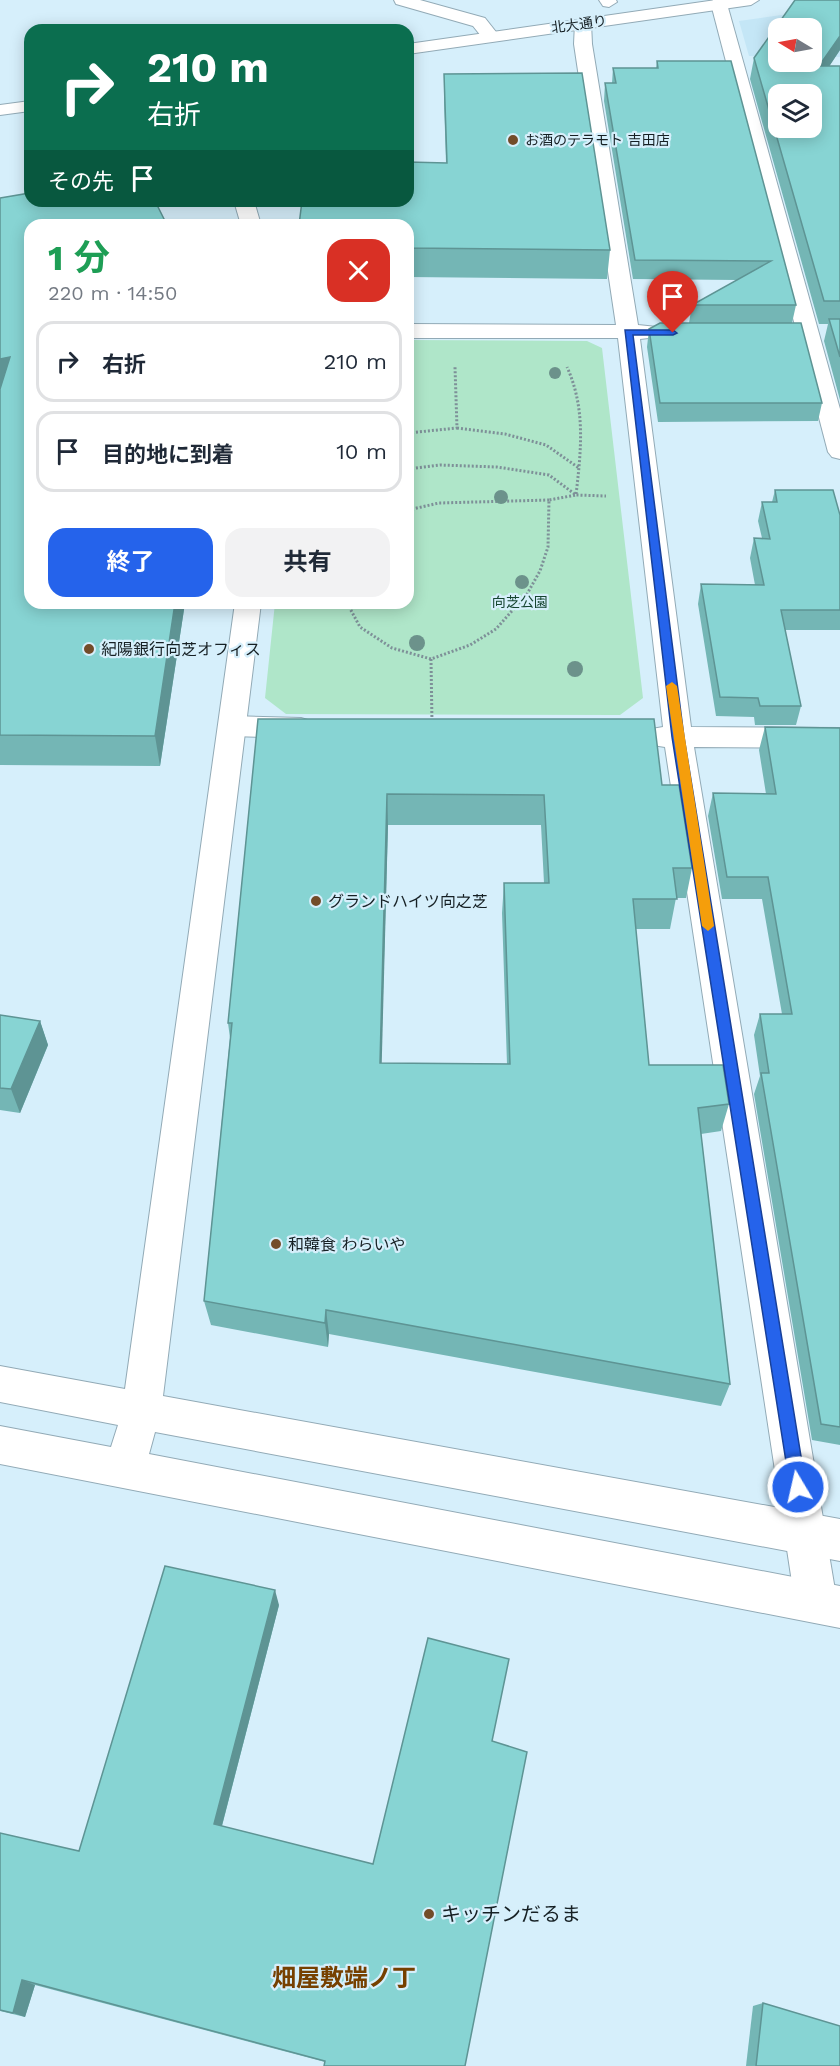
<!DOCTYPE html>
<html lang="ja">
<meta charset="utf-8">
<style>
:root{--surface:#fff;--page:#f2f2f3;--text:#1f2937;--muted:#747a83;--line:#e0e1e3;--accent:#2563eb}
body{margin:0;font-family:"Work Sans","Noto Sans JP",sans-serif;background:var(--page);color:var(--text);height:100vh;display:flex;flex-direction:column;font-size:22px;white-space:nowrap}
*{box-sizing:border-box;margin:0}
p{font-size:20px;color:var(--muted)}
.icon{flex:none;width:33px;height:33px;fill:none;stroke:currentColor;stroke-width:2;stroke-linecap:round;stroke-linejoin:round}
.map{position:relative;flex:1;overflow:hidden}
.sheet{position:absolute;left:24px;top:219px;width:390px;height:390px;display:flex;flex-direction:column;background:var(--surface);border-radius:18px;box-shadow:0 3px 15px #0003}
.sheet>*{flex:none}
.hud{position:absolute;left:24px;top:24px;width:390px;height:183px;border-radius:18px;box-shadow:0 3px 15px #0003;background:#0b6e4f;color:#fff;overflow:hidden}
.needle{width:39px;rotate:280deg}
.fabs{position:absolute;left:768px;top:18px;display:grid;gap:12px}
.fabs a{display:grid;place-items:center;width:54px;height:54px;border-radius:12px;background:var(--surface);box-shadow:0 3px 15px #0003;font-size:30px}
.pin{position:absolute;display:grid;place-items:center;width:51px;height:51px;color:#fff;margin:-62px -26px;border-radius:50% 50% 50% 0;rotate:-45deg;box-shadow:0 0 6px #0007}
.pin .icon{rotate:45deg}
.me{position:absolute;width:66px;margin:-33px;rotate:351deg;stroke-linejoin:round;filter:drop-shadow(0 0 4px #0008)}
.turn{display:flex;align-items:center;gap:21px;height:126px;padding:0 24px;font-size:27px}
.turn .icon{width:78px;height:78px;stroke-width:2.5}
.turn b{display:block;font-size:42px;line-height:51px}
.then{display:flex;align-items:center;height:57px;padding:0 24px;background:#0003;gap:12px;font-size:22px}
.round{display:grid;place-items:center;flex:none;width:63px;height:63px;border-radius:18px;background:var(--page)}
.head{display:flex;align-items:center;justify-content:space-between;height:102px;padding:0 24px}
h1{font-size:36px;font-weight:700;line-height:45px;color:#1e9e55}
.cta{display:flex;gap:12px;margin-top:auto;padding:12px 24px}
.cta a{flex:1;height:69px;border-radius:18px;background:var(--accent);color:#fff;font-size:24px;font-weight:700;line-height:69px;text-align:center}
.cta a+a{background:var(--page);color:var(--text)}
ul{padding:0;list-style:none}
li{display:flex;align-items:center;gap:18px;height:81px;margin:0 12px 9px;padding:0 12px;border:3px solid var(--line);border-radius:18px}
li div{flex:1}
li b{display:block;font-size:22px}
li em{font-style:normal}
.map>svg:first-child{display:block}
.built{fill:#c4e6f6}
.green{fill:#afe6c9}
.lines{fill:none;stroke-linecap:round;stroke-linejoin:round}
.minor-casing{stroke:#92aab6;stroke-width:2}
.tertiary-casing{stroke:#92aab6;stroke-width:2}
.path{stroke:#7e9098;stroke-width:3;stroke-dasharray:2 2;stroke-linecap:butt}
.minor{fill:#fff;fill-rule:evenodd}
.tertiary{fill:#fff;fill-rule:evenodd}
.tree{fill:#6c928b}
.wall{fill:#74b6b5;fill-rule:evenodd}
.shaded-wall{fill:#5e9494}
.building{fill:#87d4d3;stroke:#5e9494;stroke-width:1.5;fill-rule:evenodd}
.route{fill:#2563eb;stroke:#184099;stroke-width:1.5}
.slow{fill:#f59e0b}
.poi-dot{fill:#734c29;stroke:#d6effb;stroke-width:2}
.labels{text-anchor:middle;dominant-baseline:central;stroke-width:4.5;stroke-linejoin:round;paint-order:stroke}
.far-street-label{font-size:14px;fill:#162024;stroke:#d6effb}
.far-poi-label{font-size:14px;fill:#162024;stroke:#d6effb;text-anchor:start}
.far-park-label{font-size:14px;fill:#154530;stroke:#d6effb}
.poi-label{font-size:16px;fill:#162024;stroke:#d6effb;text-anchor:start}
.near-poi-label{font-size:20px;fill:#162024;stroke:#d6effb;text-anchor:start}
.near-quarter-label{font-size:24px;font-weight:bold;fill:#764000;stroke:#d6effb}
</style>
<div class="map">
<svg width="840" height="2066" viewBox="0 0 840 2066">
<rect width="100%" height="100%" fill="#d6effb"/>
<!-- built -->
<polygon class="built" points="823,9 840,13 840,57 812,57 812,28 778,28 778,57 749,56 739,21"/>
<!-- green -->
<polygon class="green" points="408,340 587,341 602,348 643,698 620,715 286,714 265,698 275,603 408,603"/>
<g class="lines">
<defs>
<g id="minor">
<polygon points="394,0 420,0 485,18 500,37 497,41 485,41 473,26 396,4"/>
<polygon points="599,0 616,0 617,2 609,7 603,6"/>
<polygon points="713,0 725,0 727,4 840,409 840,459 832,457 828,452 711,4"/>
<polygon points="583,18 591,23 592,44 638,325 657,327 660,332 657,337 640,339 691,727 840,728 840,748 694,747 837,1602 831,1617 816,1623 801,1617 795,1602 665,747 646,744 642,737 646,730 663,727 618,338 408,338 408,324 616,325 574,44 575,23"/>
<polygon points="232,716 301,718 311,721 315,728 311,735 301,738 232,736 222,733 218,726 222,719"/>
</g>
<g id="tertiary">
<polygon points="716,0 759,0 751,5 408,54 408,44"/>
<polygon points="30,101 30,111 0,115 0,105"/>
<polygon points="234,201 254,201 261,225 241,225"/>
<polygon points="235,603 261,603 163,1396 840,1519 840,1561 155,1432 149,1454 840,1586 840,1628 0,1464 0,1426 111,1447 118,1425 0,1402 0,1366 125,1389"/>
</g>
</defs>
<!-- minor casing -->
<use href="#minor" class="minor-casing"/>
<!-- tertiary casing -->
<use href="#tertiary" class="tertiary-casing"/>
<!-- path -->
<g class="path">
<polyline points="457,428 505,434 546,445 579,468"/>
<polyline points="408,433 457,428 455,367"/>
<polyline points="408,469 440,465 497,467 549,475 576,495 606,496"/>
<polyline points="408,510 439,503 549,500"/>
<path d="M347,603L360,627L392,648L431,659L470,645L496,629L527,594L540,571L548,547L549,500L576,495C581,451 586,409 567,367"/>
<polyline points="431,659 432,724"/>
</g>
<!-- minor -->
<use href="#minor" class="minor"/>
<!-- tertiary -->
<use href="#tertiary" class="tertiary"/>
</g>
<!-- trees -->
<g class="tree">
<circle cx="555" cy="373" r="6"/>
<circle cx="501" cy="497" r="7"/>
<circle cx="522" cy="582" r="7"/>
<circle cx="417" cy="643" r="8"/>
<circle cx="575" cy="669" r="8"/>
</g>
<!-- wall -->
<g class="wall">
<polygon points="840,0 840,50 829,66 840,66 840,400 824,341 828,324 819,324 750,79 754,58"/>
<polygon points="657,61 796,305 792,323 822,403 818,421 658,422 647,347 649,329 689,323 692,305 737,280 633,279 604,101 605,83 612,83 613,68 656,68"/>
<polygon points="444,74 610,250 607,279 408,277 408,225 446,163 444,101"/>
<polygon points="0,198 30,603 185,603 160,766 0,765"/>
<polygon points="775,490 840,515 840,630 785,630 801,706 796,725 755,725 754,717 716,716 698,604 701,584 755,585 750,558 754,538 762,538 758,521 762,502 772,502"/>
<path d="M258,719L662,785L692,868L686,898H676L670,929H636L649,1065L729,1104L721,1131L701,1134L730,1384L721,1406L329,1334L328,1347L211,1325L204,1301L230,1038L228,1023ZM388,825H541L544,883H504L502,913L507,1064L381,1063Z"/>
<polygon points="765,727 840,728 840,1445 812,1440 754,1094 760,1076 754,1035 760,1014 782,1014 762,899 722,899 708,816 713,793 766,794 759,750"/>
<polygon points="0,1015 40,1021 48,1045 20,1113 0,1110"/>
<polygon points="279,1605 222,1826 373,1864 492,1742 325,2062 35,1985 25,2017 0,2011 79,1851"/>
<polygon points="763,2003 840,2066 746,2066 753,2006"/>
</g>
<!-- shaded-wall -->
<g class="shaded-wall">
<polygon points="840,36 840,50 815,88 819,66"/>
<polygon points="10,357 0,390 0,359"/>
<polygon points="175,603 185,603 160,766 155,736"/>
<polygon points="387,794 388,825 381,1091 380,1063"/>
<polygon points="40,1021 48,1045 20,1113 11,1089"/>
<polygon points="326,1310 329,1334 328,1347 325,1323"/>
<polygon points="275,1590 279,1605 220,1833 214,1824"/>
<polygon points="22,1980 35,1985 25,2017 13,2013"/>
</g>
<!-- building -->
<g class="building">
<path d="M795,0H840V36L819,66H840V301H824L754,58ZM778,28H812V62H778ZM778,94H812V128H778Z"/>
<polygon points="657,61 731,61 796,305 692,305 771,261 635,260 605,83 616,83 613,68 658,68"/>
<polygon points="582,73 610,250 408,248 408,225 299,225 302,201 408,201 408,162 447,163 444,74"/>
<polygon points="30,193 30,201 155,201 167,225 30,225 30,603 175,603 155,736 0,735 0,389 10,357 0,359 0,198"/>
<polygon points="829,319 840,319 840,357"/>
<polygon points="660,323 801,323 822,403 660,403 649,329"/>
<polygon points="775,490 833,490 840,515 840,610 781,610 801,706 760,706 758,698 720,697 701,584 764,585 754,538 770,539 762,502 777,502"/>
<path d="M258,719H654L662,785H679L692,868H673L677,899H633L649,1065H723L729,1104L698,1108L730,1384L326,1310L325,1323L204,1301L232,1023H228ZM387,794L544,795L549,883H504L510,1064L380,1063Z"/>
<polygon points="765,727 840,728 840,1427 821,1424 761,1073 769,1073 760,1014 792,1014 768,877 727,877 713,793 776,794"/>
<polygon points="0,1015 40,1021 11,1089 0,1088"/>
<polygon points="165,1566 275,1590 214,1824 373,1864 428,1638 509,1659 492,1741 527,1752 465,2066 324,2066 325,2061 22,1980 13,2013 0,2010 0,1833 79,1851"/>
<polygon points="763,2003 840,2026 840,2066 756,2066"/>
</g>
<!-- route -->
<polygon class="route" points="625,330 673,330 677,333 673,335 633,335 684,737 806,1487 804,1493 798,1495 792,1493 790,1487 672,737"/>
<!-- slow -->
<polygon class="slow" points="672,682 677,686 714,926 708,931 702,926 666,686"/>
<!-- markers -->
<g class="poi-dot">
<circle cx="513" cy="140" r="6"/>
<circle cx="89" cy="649" r="6"/>
<circle cx="316" cy="901" r="6"/>
<circle cx="276" cy="1244" r="6"/>
<circle cx="429" cy="1914" r="6"/>
</g>
<g class="labels">
<!-- far-street labels -->
<g class="far-street-label">
<text transform="translate(579 24) rotate(-8)">北大通り</text>
</g>
<!-- far-poi labels -->
<g class="far-poi-label">
<text x="525" y="140">お酒のテラモト 吉田店</text>
</g>
<!-- far-park labels -->
<g class="far-park-label">
<text x="520" y="602">向芝公園</text>
</g>
<!-- poi labels -->
<g class="poi-label">
<text x="101" y="649">紀陽銀行向芝オフィス</text>
<text x="328" y="901">グランドハイツ向之芝</text>
<text x="288" y="1244">和韓食 わらいや</text>
</g>
<!-- near-poi labels -->
<g class="near-poi-label">
<text x="441" y="1914">キッチンだるま</text>
</g>
<!-- near-quarter labels -->
<g class="near-quarter-label">
<text x="344" y="1978">畑屋敷端ノ丁</text>
</g>
</g>
</svg>
<div class="fabs">
<a><svg class="needle" viewBox="-14 -14 28 28"><path d="M0-13l5 13h-10z" fill="#e53935"/><path d="M0 13l5-13h-10z" fill="#747a83"/></svg></a>
<a><svg class="icon" aria-label="layers" viewBox="0 0 24 24"><path d="M12 4l9 5-9 5-9-5zM3 14l9 5 9-5"/></svg></a>
</div>
<div class="pin" style="left:673px;top:333px;background:#d93025"><svg class="icon" aria-label="arrive" viewBox="0 0 24 24"><path d="M6 21V4h12l-3 4 3 4H6"/></svg></div>
<svg class="me" style="left:798px;top:1487px" viewBox="-20 -20 40 40"><circle r="17" fill="#2563eb" stroke="#fff" stroke-width="3"/><path d="M0-11L8 9 0 5-8 9z" fill="#fff"/></svg>
<div class="hud">
<div class="turn"><svg class="icon" aria-label="right" viewBox="0 0 24 24"><path d="M7 20v-9h11M14 6l5 5-5 5"/></svg><div><b>210 m</b>右折</div></div>
<div class="then">その先<svg class="icon" aria-label="arrive" viewBox="0 0 24 24"><path d="M6 21V4h12l-3 4 3 4H6"/></svg></div>
</div>
<section class="sheet">
<div class="head"><div><h1>1 分</h1><p>220 m · 14:50</p></div><a class="round" style="background:#d93025;color:#fff"><svg class="icon" aria-label="close" viewBox="0 0 24 24"><path d="M6 6l12 12M18 6L6 18"/></svg></a></div>
<ul>
<li><svg class="icon" aria-label="right" viewBox="0 0 24 24"><path d="M7 20v-9h11M14 6l5 5-5 5"/></svg><div><b>右折</b></div><em>210 m</em></li>
<li><svg class="icon" aria-label="arrive" viewBox="0 0 24 24"><path d="M6 21V4h12l-3 4 3 4H6"/></svg><div><b>目的地に到着</b></div><em>10 m</em></li>
</ul>
<div class="cta"><a>終了</a><a>共有</a></div>
</section>
</div>
